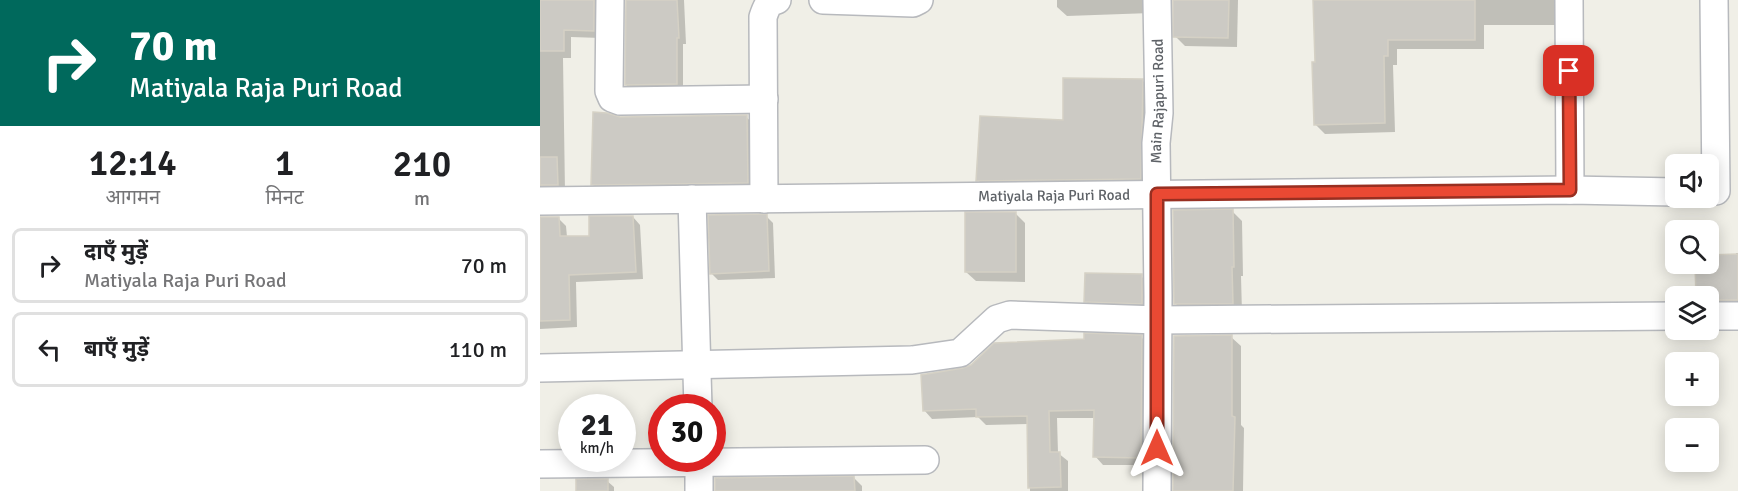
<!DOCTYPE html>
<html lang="hi">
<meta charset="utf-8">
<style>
:root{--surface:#fff;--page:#f2f2f2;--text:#202124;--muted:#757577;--line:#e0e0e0}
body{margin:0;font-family:Signika,"Noto Sans Devanagari",sans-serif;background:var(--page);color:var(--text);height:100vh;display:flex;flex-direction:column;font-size:22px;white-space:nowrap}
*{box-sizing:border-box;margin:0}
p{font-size:20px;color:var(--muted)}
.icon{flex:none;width:33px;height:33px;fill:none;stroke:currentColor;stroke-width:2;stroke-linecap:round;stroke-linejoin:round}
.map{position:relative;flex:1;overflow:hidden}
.details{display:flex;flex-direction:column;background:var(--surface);width:540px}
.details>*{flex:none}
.top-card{background:#00695c;color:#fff;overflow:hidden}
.buttons{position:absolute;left:1125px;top:154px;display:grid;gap:12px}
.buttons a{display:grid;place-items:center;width:54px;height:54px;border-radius:9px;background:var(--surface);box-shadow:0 3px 15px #0003;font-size:30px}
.speed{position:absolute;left:18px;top:394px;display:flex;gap:12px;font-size:30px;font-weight:700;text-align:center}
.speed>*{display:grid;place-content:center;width:78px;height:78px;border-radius:50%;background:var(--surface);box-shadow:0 3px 15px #0003;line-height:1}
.speed small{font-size:15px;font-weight:400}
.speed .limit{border:9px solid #d22;background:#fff;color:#111}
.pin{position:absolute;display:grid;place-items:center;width:51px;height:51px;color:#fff;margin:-26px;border-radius:12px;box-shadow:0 3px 9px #0006}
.me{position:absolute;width:66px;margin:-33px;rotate:0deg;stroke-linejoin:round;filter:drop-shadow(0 0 4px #0008)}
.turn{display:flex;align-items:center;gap:21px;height:126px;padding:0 30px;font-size:27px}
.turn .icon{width:78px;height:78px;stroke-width:2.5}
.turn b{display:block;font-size:42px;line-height:51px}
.eta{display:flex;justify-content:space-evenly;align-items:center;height:102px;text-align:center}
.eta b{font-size:36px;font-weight:600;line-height:42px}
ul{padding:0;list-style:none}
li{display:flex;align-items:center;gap:18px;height:75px;margin:0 12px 9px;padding:0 18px;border:3px solid var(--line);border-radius:9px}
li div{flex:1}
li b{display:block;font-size:22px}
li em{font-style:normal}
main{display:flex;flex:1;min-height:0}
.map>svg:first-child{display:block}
.shadow{fill:#0003}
.building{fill:#cccac4;stroke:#d5d1c5;stroke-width:1.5}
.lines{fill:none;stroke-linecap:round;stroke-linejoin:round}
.minor-casing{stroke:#b7b9bd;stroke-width:30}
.minor{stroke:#fff;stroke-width:27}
.route-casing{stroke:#982f21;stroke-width:15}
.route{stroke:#ea4933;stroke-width:10}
.labels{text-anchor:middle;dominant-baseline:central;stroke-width:4.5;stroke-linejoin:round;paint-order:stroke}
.street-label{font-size:15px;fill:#5e6267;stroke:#fff}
</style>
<main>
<section class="details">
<div class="top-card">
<div class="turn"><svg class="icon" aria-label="right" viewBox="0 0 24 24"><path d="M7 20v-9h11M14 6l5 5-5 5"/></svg><div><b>70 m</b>Matiyala Raja Puri Road</div></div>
</div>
<div class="eta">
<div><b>12:14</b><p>आगमन</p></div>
<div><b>1</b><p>मिनट</p></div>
<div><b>210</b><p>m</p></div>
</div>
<ul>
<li><svg class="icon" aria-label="right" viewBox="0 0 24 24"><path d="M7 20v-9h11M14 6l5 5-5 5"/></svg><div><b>दाएँ मुड़ें</b><p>Matiyala Raja Puri Road</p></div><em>70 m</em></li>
<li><svg class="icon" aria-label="left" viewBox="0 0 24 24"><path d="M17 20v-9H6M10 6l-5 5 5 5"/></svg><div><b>बाएँ मुड़ें</b></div><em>110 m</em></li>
</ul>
</section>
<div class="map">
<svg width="1198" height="491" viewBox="0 0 1198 491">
<rect width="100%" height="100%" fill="#f0efe7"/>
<!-- shadow -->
<g class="shadow">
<polygon points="0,0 59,0 61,38 31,37 31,58 23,58 25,192 0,195"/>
<polygon points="87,0 144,0 146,44 143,44 143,91 93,91 86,85"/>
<polygon points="517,0 615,0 611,13 527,16 517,7"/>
<polygon points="634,0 698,0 697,47 645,46 635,36"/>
<polygon points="775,0 1023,0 1022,25 944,25 944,49 857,49 857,65 853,65 855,132 785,134 775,124 777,64"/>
<polygon points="602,80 612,90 610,188 447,190 438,180 524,122"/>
<polygon points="206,117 215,125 216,191 61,193 52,184 80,118"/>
<polygon points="692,211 702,221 703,276 701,276 702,313 645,313 635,303"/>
<polygon points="475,213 485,223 485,282 436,281 426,272"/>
<polygon points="226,216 233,223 235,278 178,280 171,273"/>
<polygon points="0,217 18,218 26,226 27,237 50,237 93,217 100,225 103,279 36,282 37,327 0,329"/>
<polygon points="1196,253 1198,253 1198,306 1168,308 1168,297 1157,297 1156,264 1168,264 1196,256"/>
<polygon points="601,276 608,283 608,310 553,308 546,301"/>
<polygon points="601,337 610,345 609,465 563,465 555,456 555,418 517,418 518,453 528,461 528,491 490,491 489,424 446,425 438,417 392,419 384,410"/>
<polygon points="691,337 701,346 701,425 704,428 703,491 634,491"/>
<polygon points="314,478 322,486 322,491 175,491"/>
<polygon points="67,481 74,487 74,491 37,491"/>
</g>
<!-- building -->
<g class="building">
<polygon points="0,0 54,0 54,31 24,30 24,51 0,51"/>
<polygon points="86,0 137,0 139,38 137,38 137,84 85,85"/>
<polygon points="633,0 689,0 688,38 633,37"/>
<polygon points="773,0 935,0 935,40 848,40 848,56 844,56 845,123 774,125 772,62 775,62"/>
<polygon points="523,78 603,79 601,179 436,181 440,116 523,120"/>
<polygon points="53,112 67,113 80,117 207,115 208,183 51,185"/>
<polygon points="0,157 17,157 18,185 0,185"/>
<polygon points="693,209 694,267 692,267 693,304 634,304 633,210"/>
<rect x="425" y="212" width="51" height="60"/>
<polygon points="227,214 229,271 170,274 168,215"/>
<polygon points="49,216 93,216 96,272 29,275 30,320 0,321 0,217 19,217 20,236 49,236"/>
<polygon points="1198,254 1198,300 1168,300 1168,297 1156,297 1155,264 1168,264 1168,255"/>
<polygon points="545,273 602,274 602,304 544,302"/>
<polygon points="544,333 602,335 601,458 553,457 554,410 509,411 510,452 520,452 521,487 488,488 487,416 436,417 436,409 383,411 381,375 423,368 431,365 454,343 544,339"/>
<polygon points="692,335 692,416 695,417 693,491 633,491 634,336"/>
<polygon points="314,476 315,491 175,491 175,478"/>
<rect x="36" y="479" width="32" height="12"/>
</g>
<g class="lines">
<defs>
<g id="minor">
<polyline points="70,0 69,91 72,98 80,101 224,99"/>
<polyline points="283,0 373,3 379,0"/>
<polyline points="1029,0 1030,190"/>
<polyline points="1168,191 1176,191 1174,0"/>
<polyline points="152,199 158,408"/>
<path d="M224,199L223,17C226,8 228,2 237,0"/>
<path id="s1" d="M0,201L1030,190L1136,192"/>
<polyline points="1168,316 1198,316"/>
<polyline points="0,368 372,360 420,353 457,319 470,315 618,320 1136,316"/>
<polyline points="0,464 385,460"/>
<polyline points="159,491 159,459"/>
<path id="s2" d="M617,491L618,296L616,143L619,113L617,0"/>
</g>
</defs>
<!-- minor casing -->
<use href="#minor" class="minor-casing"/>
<!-- minor -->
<use href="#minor" class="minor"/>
</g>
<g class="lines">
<defs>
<polyline id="route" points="617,448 617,194 1030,190 1029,71"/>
</defs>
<!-- route casing -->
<use href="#route" class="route-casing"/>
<!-- route -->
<use href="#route" class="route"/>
</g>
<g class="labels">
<!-- street labels -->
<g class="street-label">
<text stroke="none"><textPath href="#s2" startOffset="390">Main Rajapuri Road</textPath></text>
<text stroke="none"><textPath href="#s1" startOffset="514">Matiyala Raja Puri Road</textPath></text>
</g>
</g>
</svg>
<div class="buttons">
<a><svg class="icon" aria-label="sound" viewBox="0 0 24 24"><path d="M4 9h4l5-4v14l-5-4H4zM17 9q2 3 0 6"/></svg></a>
<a><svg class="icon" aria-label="search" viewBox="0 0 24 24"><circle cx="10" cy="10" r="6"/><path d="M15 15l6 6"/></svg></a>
<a><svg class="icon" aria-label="layers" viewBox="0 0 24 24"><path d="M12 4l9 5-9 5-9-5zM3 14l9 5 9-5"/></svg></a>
<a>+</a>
<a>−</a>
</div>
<div class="speed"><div>21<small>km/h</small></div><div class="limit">30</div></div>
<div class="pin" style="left:1029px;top:71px;background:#d93025"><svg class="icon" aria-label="arrive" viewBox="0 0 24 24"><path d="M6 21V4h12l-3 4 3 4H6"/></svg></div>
<svg class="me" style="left:617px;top:448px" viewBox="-20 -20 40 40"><path d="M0-17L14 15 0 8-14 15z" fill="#ea4933" stroke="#fff" stroke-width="4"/></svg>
</div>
</main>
